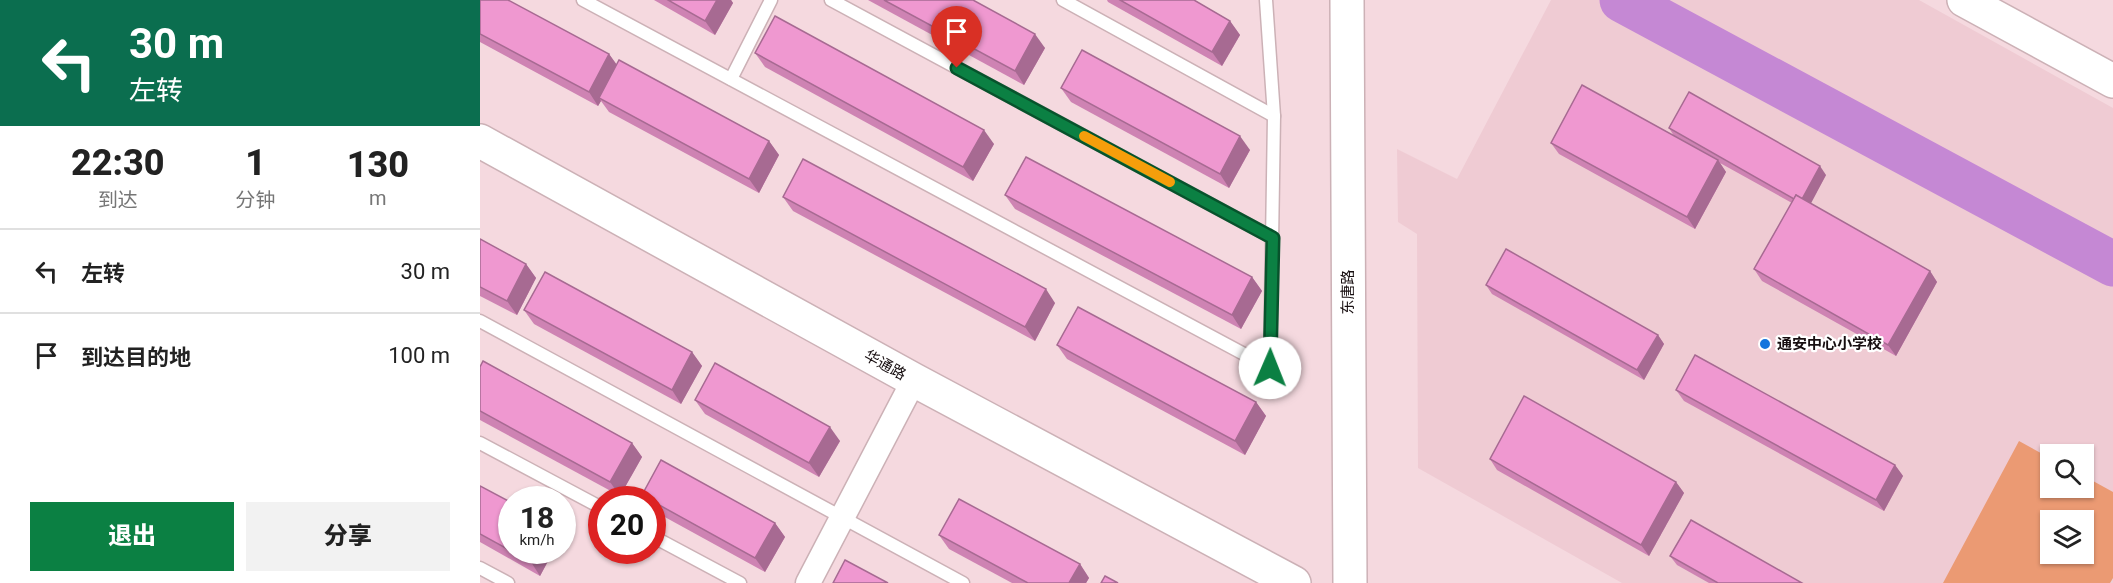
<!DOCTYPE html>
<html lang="zh">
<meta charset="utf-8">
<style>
:root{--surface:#fff;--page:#f2f2f2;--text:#222;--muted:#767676;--line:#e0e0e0;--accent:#0b8043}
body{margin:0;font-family:Roboto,"Noto Sans SC",sans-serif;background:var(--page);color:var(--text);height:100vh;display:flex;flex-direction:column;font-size:22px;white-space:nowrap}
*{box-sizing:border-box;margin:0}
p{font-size:20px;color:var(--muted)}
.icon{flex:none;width:33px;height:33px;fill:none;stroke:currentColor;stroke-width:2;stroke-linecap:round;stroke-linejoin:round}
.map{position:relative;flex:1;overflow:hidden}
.side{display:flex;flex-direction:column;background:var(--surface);width:480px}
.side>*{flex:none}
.top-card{background:#0b6e4f;color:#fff;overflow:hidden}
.tools{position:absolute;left:1560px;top:444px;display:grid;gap:12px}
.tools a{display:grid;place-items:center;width:54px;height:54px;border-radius:0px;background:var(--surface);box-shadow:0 2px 4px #0004;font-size:30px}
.speed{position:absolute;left:18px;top:486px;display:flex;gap:12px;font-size:30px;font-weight:700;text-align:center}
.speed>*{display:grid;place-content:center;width:78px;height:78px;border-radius:50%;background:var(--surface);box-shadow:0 2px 4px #0004;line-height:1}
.speed small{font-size:15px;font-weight:400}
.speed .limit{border:9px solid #d22;background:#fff;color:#111}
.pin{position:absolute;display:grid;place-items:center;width:51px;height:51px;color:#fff;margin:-62px -26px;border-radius:50% 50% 50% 0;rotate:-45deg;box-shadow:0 0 6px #0007}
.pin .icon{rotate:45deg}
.me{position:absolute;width:66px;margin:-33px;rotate:1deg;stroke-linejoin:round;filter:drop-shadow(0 0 4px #0008)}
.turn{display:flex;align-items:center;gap:21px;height:126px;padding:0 30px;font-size:27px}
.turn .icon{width:78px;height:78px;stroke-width:2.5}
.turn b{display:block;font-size:42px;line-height:51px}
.eta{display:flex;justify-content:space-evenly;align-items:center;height:102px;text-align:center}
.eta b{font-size:36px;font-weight:800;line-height:42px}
.button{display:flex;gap:12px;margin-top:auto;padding:12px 30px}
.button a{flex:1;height:69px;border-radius:0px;background:var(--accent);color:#fff;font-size:24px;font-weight:800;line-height:69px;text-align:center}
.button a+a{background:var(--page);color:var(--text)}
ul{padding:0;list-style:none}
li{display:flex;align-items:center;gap:18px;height:84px;padding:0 30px;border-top:2px solid var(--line)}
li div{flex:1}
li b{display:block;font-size:22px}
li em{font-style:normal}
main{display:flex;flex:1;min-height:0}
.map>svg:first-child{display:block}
.built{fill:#efcbd3;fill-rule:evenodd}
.green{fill:#eb9a73;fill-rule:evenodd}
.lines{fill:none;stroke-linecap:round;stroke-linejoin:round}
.river{stroke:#c588d4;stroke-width:45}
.lane-casing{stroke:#ccb1b6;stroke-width:15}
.street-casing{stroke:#ccb1b6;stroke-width:27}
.secondary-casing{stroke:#ccb1b6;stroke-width:36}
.lane{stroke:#fff;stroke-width:12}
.street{stroke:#fff;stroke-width:24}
.secondary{stroke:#fff;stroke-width:33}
.wall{fill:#ce83b3}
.shaded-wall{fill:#a76a92}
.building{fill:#ef98d0;stroke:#a76a92;stroke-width:1.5}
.route-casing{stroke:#07532c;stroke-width:15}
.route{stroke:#0b8043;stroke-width:10}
.slow{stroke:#f59e0b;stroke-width:10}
.poi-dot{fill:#1375dd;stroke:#fff;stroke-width:2}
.labels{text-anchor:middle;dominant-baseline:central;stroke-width:4.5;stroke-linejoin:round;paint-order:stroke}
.street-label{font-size:15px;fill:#170e10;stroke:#fff}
.poi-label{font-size:15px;font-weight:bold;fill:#170e10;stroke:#fff;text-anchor:start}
</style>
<main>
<section class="side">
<div class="top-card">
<div class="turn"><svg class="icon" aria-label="left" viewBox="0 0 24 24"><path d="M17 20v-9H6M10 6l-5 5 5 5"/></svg><div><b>30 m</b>左转</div></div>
</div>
<div class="eta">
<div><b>22:30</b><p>到达</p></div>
<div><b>1</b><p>分钟</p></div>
<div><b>130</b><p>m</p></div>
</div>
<ul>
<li><svg class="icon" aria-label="left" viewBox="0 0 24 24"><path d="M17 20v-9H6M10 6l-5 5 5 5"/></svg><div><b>左转</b></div><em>30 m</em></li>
<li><svg class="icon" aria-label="arrive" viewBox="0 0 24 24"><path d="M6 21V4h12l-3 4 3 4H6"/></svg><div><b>到达目的地</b></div><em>100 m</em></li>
</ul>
<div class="button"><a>退出</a><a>分享</a></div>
</section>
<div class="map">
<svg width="1633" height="583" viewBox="0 0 1633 583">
<rect width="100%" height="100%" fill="#f5d9df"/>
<!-- built -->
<path class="built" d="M1071,0H1439L1633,108V583H1142L938,468L937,234L918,222L917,149L977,179ZM1570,454H1604V488H1570ZM1570,520H1604V554H1570Z"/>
<!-- green -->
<path class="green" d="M1539,441L1570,458V488H1604V476L1633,492V578L1630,583H1463ZM1570,520H1604V554H1570Z"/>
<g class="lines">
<!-- river -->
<polyline class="river" points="1142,0 1633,264"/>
<defs>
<g id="lane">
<polyline points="103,0 790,368 794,116 786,0"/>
<polyline points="351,0 793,238"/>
<polyline points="583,0 794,116"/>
<polyline points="251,79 291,0"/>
<polyline points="0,321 483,583"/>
<polyline points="0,443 122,508"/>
<polyline points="172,536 260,583"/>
<polyline points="0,568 28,583"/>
</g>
<polyline id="street" points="328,583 434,380"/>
<g id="secondary">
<polyline points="867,0 870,583"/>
<polyline points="1484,0 1633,81"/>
<polyline points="0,141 434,380 814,583"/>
</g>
</defs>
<!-- lane casing -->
<use href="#lane" class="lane-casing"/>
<!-- street casing -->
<use href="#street" class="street-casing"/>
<!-- secondary casing -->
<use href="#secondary" class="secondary-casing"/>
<!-- lane -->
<use href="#lane" class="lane"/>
<!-- street -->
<use href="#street" class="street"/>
<!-- secondary -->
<use href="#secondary" class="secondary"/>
</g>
<!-- wall -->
<g class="wall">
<polygon points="0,0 129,54 137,65 289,141 299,155 279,193 129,112 121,101 118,106 0,42"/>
<polygon points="174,0 251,0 253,3 235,35"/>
<polygon points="388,0 493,0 565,48 544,85"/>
<polygon points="627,0 714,0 750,21 760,35 742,66 628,2"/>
<polygon points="275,53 514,144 493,181 285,67"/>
<polygon points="581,88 770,150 749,188 591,102"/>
<polygon points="1189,128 1346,175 1330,204 1450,271 1457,282 1416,356 1282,281 1274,269 1312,203 1240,163 1246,172 1215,229 1079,154 1071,143 1194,136"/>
<polygon points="525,195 772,277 782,291 761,329 535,209"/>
<polygon points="303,197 575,303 555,341 313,211"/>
<polygon points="0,239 46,264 56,278 37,315 0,296"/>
<polygon points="1006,285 1178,335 1184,344 1164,380 1012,294"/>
<polygon points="44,310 212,352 222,366 201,404 54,324"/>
<polygon points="577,345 776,402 786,416 765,455 587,359"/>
<polygon points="0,367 152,443 162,457 140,496 0,420"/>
<polygon points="1196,390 1415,465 1423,476 1404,511 1204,401"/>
<polygon points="215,400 360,441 339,477 225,414"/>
<polygon points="1010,459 1196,482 1204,493 1169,556 1017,470"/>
<polygon points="0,486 32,550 74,550 60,576 0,542"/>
<polygon points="162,495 295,523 305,537 285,572 172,510 172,500 165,500"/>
<polygon points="459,535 600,564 609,578 606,583 532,583 469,549"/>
<polygon points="1190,556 1322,583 1229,583 1197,565"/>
</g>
<!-- shaded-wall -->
<g class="shaded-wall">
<polygon points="237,0 251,0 253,3 235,35 225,21"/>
<polygon points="750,21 760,35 742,66 732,52"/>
<polygon points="555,34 565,48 544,85 535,71"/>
<polygon points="129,54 139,68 119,98 121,101 118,106 109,92"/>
<polygon points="504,130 514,144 493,181 483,167"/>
<polygon points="760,136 770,150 749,188 740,174"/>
<polygon points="289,141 299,155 279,193 269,179"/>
<polygon points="1238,160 1246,172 1215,229 1207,217"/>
<polygon points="1340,166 1346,175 1328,209 1321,200"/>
<polygon points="46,264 56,278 37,315 27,301"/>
<polygon points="1450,271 1457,282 1416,356 1408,345"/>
<polygon points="772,277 782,291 761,329 752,315"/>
<polygon points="566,289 575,303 555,341 545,327"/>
<polygon points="1178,335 1184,344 1164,380 1157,370"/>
<polygon points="212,352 222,366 201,404 192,390"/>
<polygon points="776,402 786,416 765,455 755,441"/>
<polygon points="350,427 360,441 339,477 329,463"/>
<polygon points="152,443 162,457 140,496 130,482"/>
<polygon points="1415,465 1423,476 1404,511 1396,500"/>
<polygon points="1196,482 1204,493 1169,556 1161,545"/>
<polygon points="295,523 305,537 285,572 275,558"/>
<polygon points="57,550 74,550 60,576 51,562"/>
<polygon points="600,564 609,578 606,583 589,583"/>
</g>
<!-- building -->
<g class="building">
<polygon points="0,0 28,0 129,54 109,92 0,34"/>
<polygon points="188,0 237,0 225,21"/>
<polygon points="404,0 493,0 555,34 535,71"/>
<polygon points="640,0 714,0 750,21 732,52"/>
<polygon points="295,16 504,130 483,167 275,53"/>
<polygon points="602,50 760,136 740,174 581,88"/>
<polygon points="139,60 289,141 269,179 119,98"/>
<polygon points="1102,85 1238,160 1207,217 1071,143"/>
<polygon points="1209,92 1340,166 1322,199 1316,195 1314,199 1189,128"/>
<polygon points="546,157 772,277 752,315 525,195"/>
<polygon points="323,159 566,289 545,327 303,197"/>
<polygon points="1316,195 1450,271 1408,345 1274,269"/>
<polygon points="0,239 46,264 27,301 0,287"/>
<polygon points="1026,249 1178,335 1157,370 1006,285"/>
<polygon points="65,272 212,352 192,390 44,310"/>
<polygon points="598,307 776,402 755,441 577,345"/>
<polygon points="1215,355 1415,465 1396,500 1196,390"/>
<polygon points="3,361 152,443 130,482 0,411 0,367"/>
<polygon points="235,363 350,427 329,463 215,400"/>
<polygon points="1044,396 1196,482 1161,545 1010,459"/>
<polygon points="181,460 295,523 275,558 172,501 172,500 170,500 162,495"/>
<polygon points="0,486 32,503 32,550 57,550 51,562 0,534"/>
<polygon points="479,499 600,564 589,583 548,583 459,535"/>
<polygon points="1211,520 1322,583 1238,583 1190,556"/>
<polygon points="365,560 408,583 353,583"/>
<polygon points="625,576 638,583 621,583"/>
</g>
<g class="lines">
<defs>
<polyline id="route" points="477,68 793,238 790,368"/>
</defs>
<!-- route casing -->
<use href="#route" class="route-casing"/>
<!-- route -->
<use href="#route" class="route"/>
<!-- slow -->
<polyline class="slow" points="604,136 690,182"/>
</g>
<!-- markers -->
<circle class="poi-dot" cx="1285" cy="344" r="6"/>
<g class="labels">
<!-- street labels -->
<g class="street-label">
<text transform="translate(868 292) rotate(-90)">东唐路</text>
<text transform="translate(405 365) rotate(29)">华通路</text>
</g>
<!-- poi labels -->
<g class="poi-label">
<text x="1297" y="344">通安中心小学校</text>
</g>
</g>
</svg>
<div class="tools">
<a><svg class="icon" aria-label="search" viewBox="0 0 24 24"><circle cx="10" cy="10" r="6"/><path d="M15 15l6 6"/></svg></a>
<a><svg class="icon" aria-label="layers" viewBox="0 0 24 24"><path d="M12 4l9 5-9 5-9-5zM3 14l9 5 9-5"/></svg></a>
</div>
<div class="speed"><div>18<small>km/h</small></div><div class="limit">20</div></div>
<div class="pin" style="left:477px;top:68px;background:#d93025"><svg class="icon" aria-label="arrive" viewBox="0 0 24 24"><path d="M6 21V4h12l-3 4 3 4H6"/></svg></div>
<svg class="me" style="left:790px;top:368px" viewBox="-20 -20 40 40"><circle r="19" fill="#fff"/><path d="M0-13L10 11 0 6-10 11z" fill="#0b8043"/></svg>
</div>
</main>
